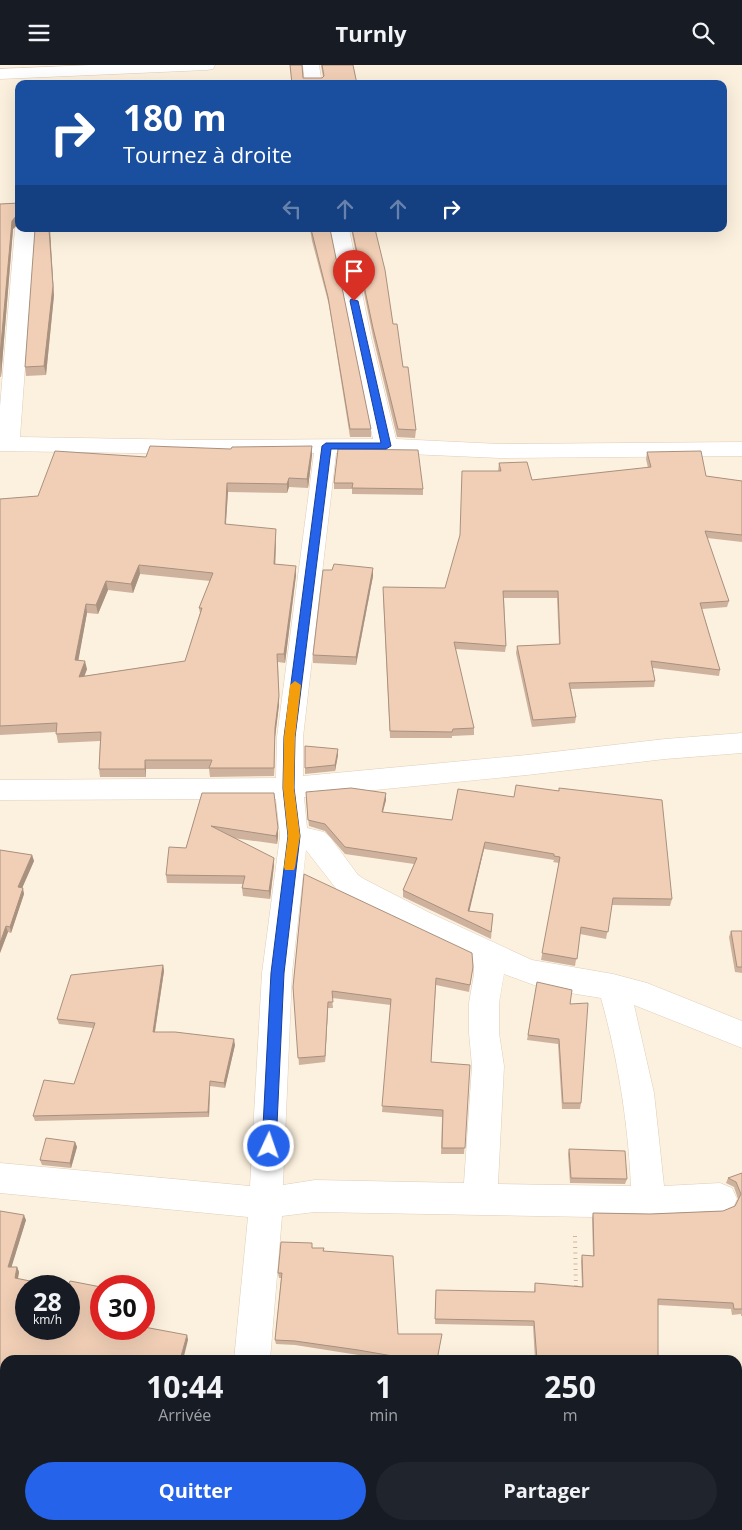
<!DOCTYPE html>
<html lang="fr">
<meta charset="utf-8">
<style>
:root{--surface:#171b24;--page:#20242c;--text:#f1f3f6;--muted:#9ea1a6;--accent:#2563eb}
body{margin:0;font-family:"Open Sans",sans-serif;background:var(--page);color:var(--text);height:100vh;display:flex;flex-direction:column;font-size:19px;white-space:nowrap}
*{box-sizing:border-box;margin:0}
p{font-size:16px;color:var(--muted)}
.icon{flex:none;width:28px;height:28px;fill:none;stroke:currentColor;stroke-width:2;stroke-linecap:round;stroke-linejoin:round}
.map{position:relative;flex:1;overflow:hidden}
.drawer{position:absolute;left:0px;top:1290px;width:742px;height:175px;display:flex;flex-direction:column;background:var(--surface);border-radius:15px 15px 0 0;box-shadow:0 5px 20px #0002}
.drawer>*{flex:none}
.banner{position:absolute;left:15px;top:15px;width:712px;height:152px;border-radius:10px;box-shadow:0 5px 20px #0002;background:#1a4fa0;color:#fff;overflow:hidden}
.speed{position:absolute;left:15px;top:1210px;display:flex;gap:10px;font-size:25px;font-weight:700;text-align:center}
.speed>*{display:grid;place-content:center;width:65px;height:65px;border-radius:50%;background:var(--surface);box-shadow:0 5px 20px #0002;line-height:1}
.speed small{font-size:12px;font-weight:400}
.speed .limit{border:8px solid #d22;background:#fff;color:#111}
.pin{position:absolute;display:grid;place-items:center;width:42px;height:42px;color:#fff;margin:-51px -21px;border-radius:50% 50% 50% 0;rotate:-45deg;box-shadow:0 0 5px #0007}
.pin .icon{rotate:45deg}
.me{position:absolute;width:55px;margin:-28px;rotate:3deg;stroke-linejoin:round;filter:drop-shadow(0 0 4px #0008)}
.turn{display:flex;align-items:center;gap:18px;height:105px;padding:0 25px;font-size:22px}
.turn .icon{width:65px;height:65px;stroke-width:2.5}
.turn b{display:block;font-size:35px;line-height:42px}
.lanes{display:flex;align-items:center;height:48px;padding:0 25px;background:#0003;justify-content:center;gap:25px;direction:ltr}
.lanes .off{opacity:.35}
.eta{display:flex;justify-content:space-evenly;align-items:center;height:85px;text-align:center}
.eta b{font-size:30px;font-weight:700;line-height:35px}
.primary-button{display:flex;gap:10px;margin-top:auto;padding:10px 25px}
.primary-button a{flex:1;height:58px;border-radius:30px;background:var(--accent);color:#fff;font-size:20px;font-weight:700;line-height:58px;text-align:center}
.primary-button a+a{background:var(--page);color:var(--text)}
header{display:flex;justify-content:space-between;align-items:center;height:65px;padding:0 25px;background:var(--surface);font-size:22px;font-weight:700}
.map>svg:first-child{display:block}
.lines{fill:none;stroke-linecap:round;stroke-linejoin:round}
.street-casing{stroke:#dfcdba;stroke-width:1}
.path{stroke:#d5b39a;stroke-width:4;stroke-dasharray:1 4.5;stroke-linecap:butt}
.street{fill:#fff;fill-rule:evenodd}
.wall{fill:#cfb29d;fill-rule:evenodd}
.shaded-wall{fill:#a9917f}
.building{fill:#f1cfb6;stroke:#a9917f;fill-rule:evenodd}
.route{fill:#2563eb;stroke:#184099}
.slow{fill:#f59e0b}
</style>
<header><svg class="icon" aria-label="menu" viewBox="0 0 24 24"><path d="M4 6h16M4 12h16M4 18h16"/></svg>Turnly<svg class="icon" aria-label="search" viewBox="0 0 24 24"><circle cx="10" cy="10" r="6"/><path d="M15 15l6 6"/></svg></header>
<div class="map">
<svg width="742" height="1465" viewBox="0 0 742 1465">
<rect width="100%" height="100%" fill="#fcf1de"/>
<g class="lines">
<defs>
<g id="street">
<polygon points="91,0 215,0 213,4 207,5 0,14 0,4"/>
<polygon points="303,0 319,0 322,19 305,19"/>
<path d="M19,160V164H35L20,372L198,375L373,374L351,272L330,164H349L371,272L396,374L500,379L742,377V391L500,393L386,388H336L303,672V711L527,690L665,674L742,668V688L665,694L527,710L304,732L307,763L324,767L330,772L358,810L364,814L430,848L532,895L613,909L647,918L742,956V983L634,940L654,1028L664,1121L720,1118L732,1123L737,1134L732,1145L720,1150L648,1153L315,1147L282,1151L270,1295H234L248,1152L0,1128V1098L250,1121L262,908L280,771L276,734L0,735V715L276,713L277,672L314,388L198,389L0,386V342L15,164ZM306,785L338,826L344,830L473,894L474,909L469,938V968L472,1001L464,1118L315,1115L283,1120L292,908ZM504,909L545,924L601,933C618,994 628,1057 631,1121L498,1119L504,1001L499,968V938Z"/>
<rect x="209" y="1460" width="38" height="5"/>
<rect x="412" y="1460" width="38" height="5"/>
<polygon points="569,1460 607,1460 606,1465 568,1465"/>
</g>
</defs>
<!-- street casing -->
<use href="#street" class="street-casing"/>
<!-- path -->
<g class="path">
<polyline points="575,1171 576,1225"/>
<polyline points="288,1293 310,1295"/>
<polyline points="738,1448 742,1445"/>
<polyline points="31,1465 83,1460"/>
</g>
<!-- street -->
<use href="#street" class="street"/>
</g>
<!-- wall -->
<g class="wall">
<polygon points="290,0 303,13 322,13 323,12 321,0 353,0 357,19 292,19"/>
<polygon points="19,138 19,159 18,159 13,164 1,312 0,312 0,139"/>
<polygon points="310,164 330,164 371,364 371,372 350,372 329,240 312,176"/>
<polygon points="351,164 375,164 393,259 403,302 416,365 415,373 397,372 373,272"/>
<polygon points="54,230 46,310 26,311 25,302"/>
<polygon points="338,384 423,424 423,430 352,429 352,424 334,424 334,418"/>
<polygon points="647,387 706,411 742,416 742,477 707,473 729,536 727,542 702,544 720,605 719,611 653,603 655,616 654,622 571,624 576,652 575,658 532,662 516,588 517,581 559,579 557,533 504,533 506,581 505,587 455,584 474,663 474,670 452,671 452,673 390,673 383,529 445,523 498,406 499,398 532,415 648,403 646,394"/>
<path d="M312,390L308,423L289,422L287,428L228,427L226,460L276,472L275,499L296,510L285,598L278,597L279,640L275,672L274,711L210,712L209,704H146V712H100L99,704L100,676L58,678L56,667L0,670V434L38,431L146,392ZM140,509L210,516L199,543L200,548L185,596L84,611L87,604L78,595L87,548L98,549L108,525L133,528Z"/>
<polygon points="332,505 373,511 356,600 313,598 313,590"/>
<polygon points="305,681 338,690 335,706 305,709"/>
<polygon points="458,724 672,834 670,841 612,840 606,874 580,869 575,901 541,895 559,798 553,797 554,795 484,784 469,846 493,849 491,874 403,832 403,825 414,799 345,789 325,766 309,761 306,734 386,735 383,747 452,755"/>
<polygon points="202,728 278,771 277,779 233,773 274,793 274,800 270,834 243,831 242,823 243,819 167,818 166,810 186,783"/>
<polygon points="0,785 32,790 34,796 22,823 24,829 11,868 8,867 0,888"/>
<polygon points="731,866 742,866 742,908 735,907 729,872"/>
<polygon points="163,900 164,906 155,967 235,980 225,1023 210,1021 209,1052 35,1056 33,1051 74,1019 93,963 59,959 57,954"/>
<polygon points="473,902 469,927 436,920 431,997 470,1000 464,1089 441,1089 442,1052 382,1047 391,940 332,933 333,943 328,943 325,997 299,1000 293,922"/>
<polygon points="537,917 570,939 581,1038 580,1044 562,1044 558,979 527,975"/>
<polygon points="75,1077 77,1082 71,1103 42,1100 40,1095"/>
<polygon points="569,1084 627,1114 625,1119 570,1118 568,1089"/>
<polygon points="742,1108 742,1251 741,1251 741,1249 732,1250 731,1244 658,1240 658,1295 535,1295 533,1261 435,1259 436,1225 534,1227 535,1218 582,1222 581,1196 582,1190 593,1191 592,1154 593,1148 650,1149 723,1146 735,1141 738,1134 734,1122 726,1118 728,1113"/>
<polygon points="0,1146 26,1155 11,1202 17,1202 19,1207 18,1214 101,1264 187,1270 188,1275 5,1295 5,1345 0,1345"/>
<polygon points="312,1178 312,1183 324,1186 398,1269 442,1269 437,1295 390,1295 295,1280 276,1279 275,1275 281,1213 279,1213 278,1208"/>
<polygon points="738,1312 742,1313 742,1406 738,1405"/>
</g>
<!-- shaded-wall -->
<g class="shaded-wall">
<polygon points="16,151 18,159 13,164 1,312 0,291 12,156"/>
<polygon points="49,164 50,164 54,230 46,310 44,301"/>
<polygon points="312,381 312,390 308,423 307,414"/>
<polygon points="289,413 289,422 287,428 287,419"/>
<polygon points="227,418 228,427 225,468 225,459"/>
<polygon points="276,464 276,472 275,508 274,499"/>
<polygon points="139,500 140,509 133,528 131,519"/>
<polygon points="296,501 296,510 285,598 284,589"/>
<polygon points="373,503 373,511 356,600 356,592"/>
<polygon points="106,516 108,525 98,549 96,540"/>
<polygon points="86,539 87,548 77,603 75,595"/>
<polygon points="277,589 279,640 275,672 274,711 274,703"/>
<polygon points="85,596 87,604 81,621 79,612"/>
<polygon points="338,684 338,690 335,706 335,700"/>
<polygon points="145,695 146,704 146,712 145,704"/>
<polygon points="386,728 386,735 381,753 382,747"/>
<polygon points="278,763 278,771 277,779 276,771"/>
<polygon points="485,777 484,784 468,852 468,846"/>
<polygon points="32,790 34,796 20,828 18,822"/>
<polygon points="274,793 274,800 270,834 269,826"/>
<polygon points="23,823 24,829 11,868 10,862"/>
<polygon points="6,861 8,867 0,888 0,878"/>
<polygon points="163,900 164,906 154,972 153,967"/>
<polygon points="328,937 328,943 325,997 325,991"/>
<polygon points="234,974 235,980 225,1023 224,1018"/>
<polygon points="210,1016 210,1021 209,1052 208,1047"/>
<polygon points="75,1077 77,1082 71,1103 70,1098"/>
<polygon points="24,1150 26,1155 10,1207 8,1202"/>
<polygon points="17,1202 19,1207 17,1218 15,1213"/>
<polygon points="187,1270 188,1275 183,1295 180,1295"/>
</g>
<!-- building -->
<g class="building">
<polygon points="290,0 302,0 303,13 322,13 324,11 322,0 353,0 357,19 292,19"/>
<polygon points="19,138 19,151 16,151 12,156 0,291 0,139"/>
<polygon points="35,164 49,164 53,221 44,301 25,302"/>
<polygon points="311,164 330,164 371,364 350,364 328,232"/>
<polygon points="352,164 375,164 385,205 393,259 397,259 403,302 408,302 416,365 398,364 373,263"/>
<path d="M150,381L231,384L232,382L312,381L307,414L289,413L287,419L227,418L225,459L276,464L274,499L296,501L284,589H277L279,631L275,663L274,703H209L212,695H145V704H99L101,667L56,669L57,658L0,661V434L38,431L55,386L146,392ZM139,500L213,508L199,543H202L185,596L79,612L85,596L75,595L86,539L96,540L106,516L131,519Z"/>
<polygon points="338,384 418,385 423,424 352,423 353,418 334,418"/>
<polygon points="701,386 706,411 742,416 742,470 705,466 729,536 700,538 720,605 651,596 655,616 569,618 576,652 533,655 517,581 560,579 558,526 503,526 506,581 454,577 474,663 453,664 452,667 390,666 383,522 445,523 460,470 462,406 501,406 499,398 527,397 532,415 651,402 647,387"/>
<polygon points="334,499 373,503 356,592 313,590 323,505 332,505"/>
<polygon points="305,681 338,684 335,700 305,703"/>
<polygon points="516,720 559,726 559,723 662,735 672,834 613,833 608,867 581,862 577,894 542,888 560,792 554,791 554,789 485,777 468,846 493,849 491,867 403,825 417,793 345,782 325,759 308,755 306,727 351,723 386,728 382,747 452,755 458,724 514,732"/>
<polygon points="202,728 274,728 278,763 276,771 211,761 274,793 269,826 242,823 245,811 166,810 169,782 186,783"/>
<polygon points="0,785 32,790 18,822 23,823 10,862 6,861 0,878"/>
<polygon points="304,809 472,888 473,902 470,920 436,913 431,997 470,1000 465,1083 442,1083 443,1045 382,1041 391,934 332,926 333,937 328,937 325,991 298,993 293,922"/>
<polygon points="731,866 742,866 742,902 737,902"/>
<polygon points="163,900 153,967 175,967 234,974 224,1018 210,1016 208,1047 33,1051 44,1015 74,1019 95,958 57,954 71,910"/>
<polygon points="537,917 572,925 570,939 588,938 581,1038 563,1038 559,974 528,970"/>
<polygon points="46,1073 75,1077 70,1098 40,1095"/>
<polygon points="569,1084 625,1086 627,1114 571,1113"/>
<polygon points="742,1108 742,1244 734,1244 733,1238 658,1234 658,1295 537,1295 534,1256 435,1254 436,1225 535,1227 535,1218 583,1222 582,1190 594,1191 593,1148 650,1149 723,1146 735,1141 741,1129 736,1117 728,1113"/>
<polygon points="0,1146 24,1150 8,1202 17,1202 15,1213 55,1221 26,1221 26,1264 69,1264 68,1221 70,1216 101,1222 101,1264 144,1264 144,1262 187,1270 180,1295 5,1295 5,1341 0,1341"/>
<polygon points="281,1177 312,1178 312,1183 324,1183 323,1186 393,1191 398,1269 442,1269 437,1295 416,1295 358,1285 295,1276 275,1275 282,1208 278,1208"/>
<polygon points="738,1312 742,1313 742,1401 738,1401"/>
<polygon points="128,1460 160,1460 160,1465 126,1465"/>
<polygon points="251,1460 406,1460 406,1465 250,1465"/>
<polygon points="489,1460 569,1460 568,1462 608,1463 609,1460 723,1460 722,1465 489,1465"/>
</g>
<!-- route -->
<polygon class="route" points="351,234 358,236 391,381 386,384 331,384 295,672 294,723 300,771 284,908 276,1081 274,1085 269,1087 264,1085 262,1081 271,908 288,771 283,723 284,672 322,381 326,378 381,378 350,236"/>
<!-- slow -->
<polygon class="slow" points="295,616 301,620 295,672 294,723 300,771 295,802 294,805 285,805 284,802 288,771 283,723 284,672 290,620"/>
</svg>
<div class="speed"><div>28<small>km/h</small></div><div class="limit">30</div></div>
<div class="pin" style="left:354px;top:236px;background:#d93025"><svg class="icon" aria-label="arrive" viewBox="0 0 24 24"><path d="M6 21V4h12l-3 4 3 4H6"/></svg></div>
<svg class="me" style="left:269px;top:1081px" viewBox="-20 -20 40 40"><circle r="17" fill="#2563eb" stroke="#fff" stroke-width="3"/><path d="M0-11L8 9 0 5-8 9z" fill="#fff"/></svg>
<div class="banner">
<div class="turn"><svg class="icon" aria-label="right" viewBox="0 0 24 24"><path d="M7 20v-9h11M14 6l5 5-5 5"/></svg><div><b>180 m</b>Tournez à droite</div></div>
<div class="lanes"><svg class="icon off" aria-label="left" viewBox="0 0 24 24"><path d="M17 20v-9H6M10 6l-5 5 5 5"/></svg><svg class="icon off" aria-label="ahead" viewBox="0 0 24 24"><path d="M12 20V5M6 11l6-6 6 6"/></svg><svg class="icon off" aria-label="ahead" viewBox="0 0 24 24"><path d="M12 20V5M6 11l6-6 6 6"/></svg><svg class="icon" aria-label="right" viewBox="0 0 24 24"><path d="M7 20v-9h11M14 6l5 5-5 5"/></svg></div>
</div>
<section class="drawer">
<div class="eta">
<div><b>10:44</b><p>Arrivée</p></div>
<div><b>1</b><p>min</p></div>
<div><b>250</b><p>m</p></div>
</div>
<div class="primary-button"><a>Quitter</a><a>Partager</a></div>
</section>
</div>
